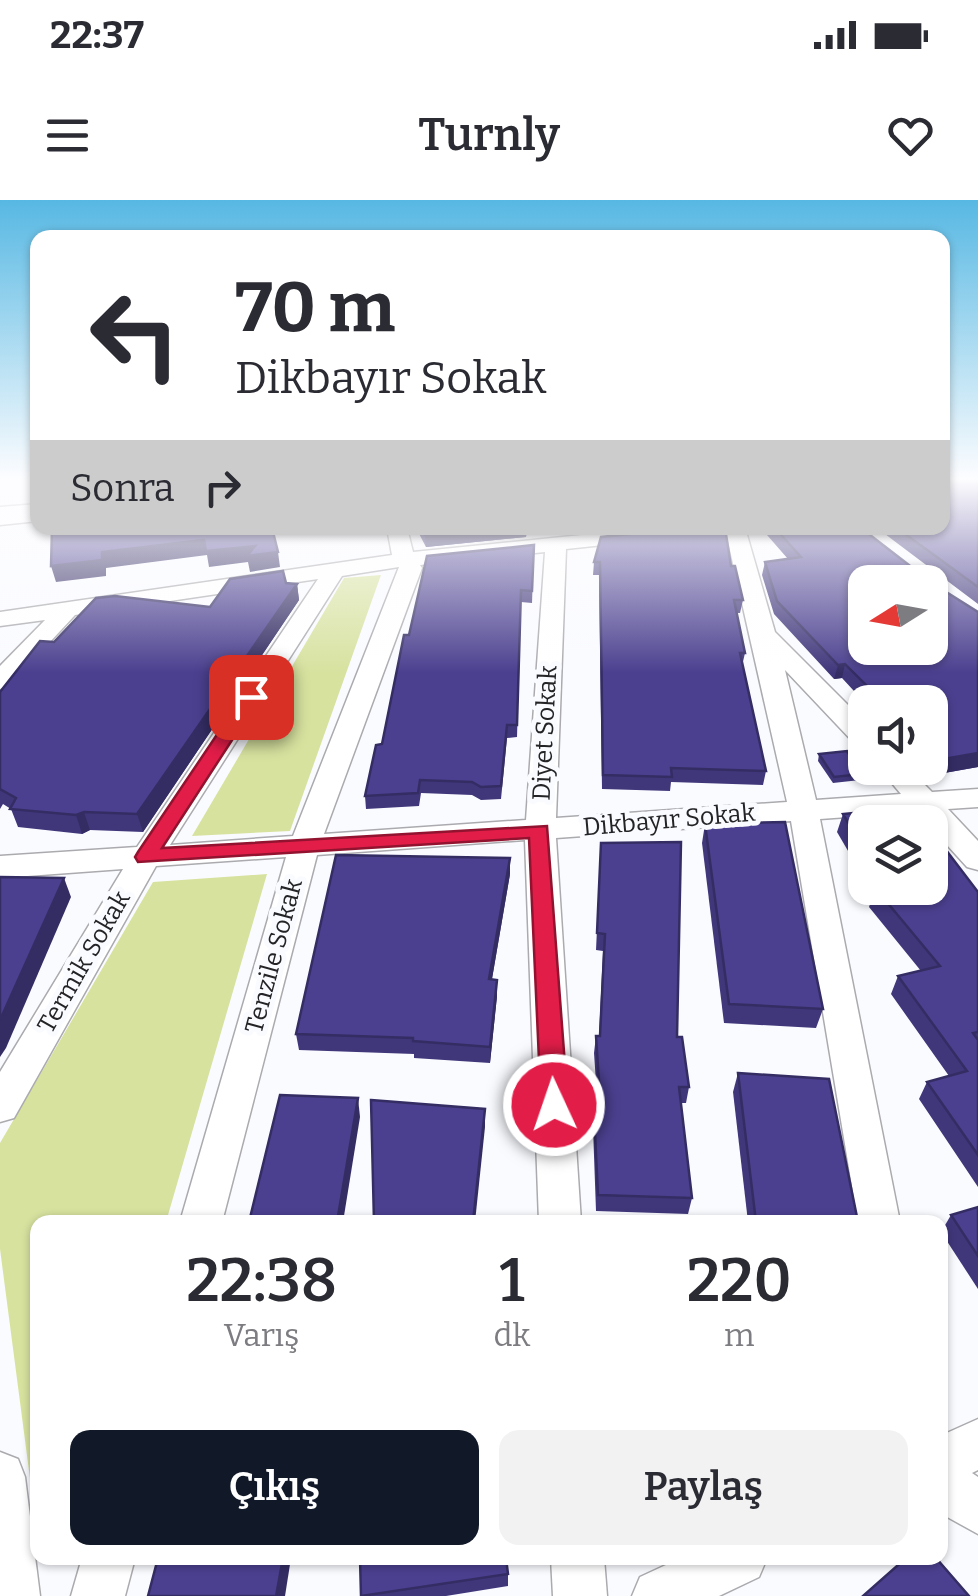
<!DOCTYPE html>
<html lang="tr">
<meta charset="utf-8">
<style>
:root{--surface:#fff;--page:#f2f2f3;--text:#2b2b33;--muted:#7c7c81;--accent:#111827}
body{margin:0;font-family:Bitter,serif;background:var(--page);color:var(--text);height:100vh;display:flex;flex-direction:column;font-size:38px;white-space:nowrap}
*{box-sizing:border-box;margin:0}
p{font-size:32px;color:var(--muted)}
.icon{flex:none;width:55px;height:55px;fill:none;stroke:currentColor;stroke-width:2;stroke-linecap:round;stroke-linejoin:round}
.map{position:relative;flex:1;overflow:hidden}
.details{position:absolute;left:30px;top:1015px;width:918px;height:350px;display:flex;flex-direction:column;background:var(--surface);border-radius:20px;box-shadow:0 2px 8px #0004}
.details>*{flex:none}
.guide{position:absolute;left:30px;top:30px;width:920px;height:305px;border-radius:20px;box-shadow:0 2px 8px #0004;background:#fff;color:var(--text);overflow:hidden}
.needle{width:65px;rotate:259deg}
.tools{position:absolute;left:848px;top:365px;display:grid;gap:20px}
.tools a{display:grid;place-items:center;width:100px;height:100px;border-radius:20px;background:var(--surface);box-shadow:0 2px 8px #0004;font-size:50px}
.pin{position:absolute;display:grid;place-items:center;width:85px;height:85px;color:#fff;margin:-42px;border-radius:20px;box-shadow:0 5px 15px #0006}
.me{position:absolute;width:110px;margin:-55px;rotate:357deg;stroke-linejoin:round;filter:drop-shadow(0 0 8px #0008)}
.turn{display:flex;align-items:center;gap:35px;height:210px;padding:0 40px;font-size:45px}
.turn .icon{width:130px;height:130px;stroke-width:2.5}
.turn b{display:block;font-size:70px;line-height:85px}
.then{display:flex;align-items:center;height:95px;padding:0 40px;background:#0003;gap:20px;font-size:38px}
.eta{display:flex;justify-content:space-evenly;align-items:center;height:170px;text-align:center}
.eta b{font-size:60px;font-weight:600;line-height:70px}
.primary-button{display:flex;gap:20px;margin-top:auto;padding:20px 40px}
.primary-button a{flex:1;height:115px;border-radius:20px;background:var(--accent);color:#fff;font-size:40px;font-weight:600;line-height:115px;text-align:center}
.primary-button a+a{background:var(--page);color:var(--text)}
.status{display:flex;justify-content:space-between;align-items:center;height:70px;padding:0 50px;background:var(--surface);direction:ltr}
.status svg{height:28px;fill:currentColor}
header{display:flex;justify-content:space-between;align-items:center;height:130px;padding:0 40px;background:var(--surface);font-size:45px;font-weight:600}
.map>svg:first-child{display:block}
.green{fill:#d7e29f}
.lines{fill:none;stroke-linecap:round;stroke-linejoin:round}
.street-casing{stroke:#ababaf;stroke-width:3}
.secondary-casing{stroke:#ababaf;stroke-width:3}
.street{fill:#fff;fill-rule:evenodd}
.secondary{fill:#fff;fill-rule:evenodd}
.wall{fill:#40377b}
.shaded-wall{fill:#342d64}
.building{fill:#4b408f;stroke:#342d64;stroke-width:2.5;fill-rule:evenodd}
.route{fill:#e11d48;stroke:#92132f;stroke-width:2.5}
.labels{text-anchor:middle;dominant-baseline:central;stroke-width:10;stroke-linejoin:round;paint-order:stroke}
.street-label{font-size:25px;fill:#242426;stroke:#fafbff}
</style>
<div class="status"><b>22:37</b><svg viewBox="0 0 49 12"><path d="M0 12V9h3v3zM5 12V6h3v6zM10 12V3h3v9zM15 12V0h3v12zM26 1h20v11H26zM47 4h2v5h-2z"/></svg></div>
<header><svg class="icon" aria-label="menu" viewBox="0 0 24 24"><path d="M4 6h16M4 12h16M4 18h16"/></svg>Turnly<svg class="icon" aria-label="heart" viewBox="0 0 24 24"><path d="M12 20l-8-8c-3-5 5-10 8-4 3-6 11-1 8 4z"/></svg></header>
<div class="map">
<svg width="978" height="1396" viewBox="0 0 978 1396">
<rect width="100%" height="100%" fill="#fafbff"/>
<!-- green -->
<g class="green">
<polygon points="381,375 290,631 192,636 344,378"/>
<polygon points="267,674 166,1022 38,1022 37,1332 0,1049 0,943 153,682"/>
</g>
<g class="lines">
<defs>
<g id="street">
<path d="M387,328H407L413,352L651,328H716L706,334L566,349L556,618L787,602L725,328H745L775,432L865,522V546L855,544L785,470L816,600L901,594L879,568H908L932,592L978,589V607L948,609L978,641V670L967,667L917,612L820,619L900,1022H858L791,621L556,638L581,1022H539L525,640L317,655L222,1022H180L286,657L156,666L14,918L0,922V872L123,669L0,678V656L137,647L318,379L75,415L9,486L0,489V466L45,420L0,426V412L392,355ZM545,352L526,620L324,634L422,368L420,365ZM399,367L293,636L170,645L342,376Z"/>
<polygon points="978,1219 978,1270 972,1273 978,1277 978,1334 940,1313 940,1236"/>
<polygon points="0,1252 18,1259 25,1277 40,1396 0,1396"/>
<polygon points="82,1358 135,1358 125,1396 71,1396"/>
<polygon points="551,1358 604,1358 607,1396 553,1396"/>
<polygon points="681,1358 767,1358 759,1377 719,1396 632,1396 640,1377"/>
</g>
<polygon id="secondary" points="38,304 38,321 0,325 0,307"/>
</defs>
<!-- street casing -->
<use href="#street" class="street-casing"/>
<!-- secondary casing -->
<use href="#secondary" class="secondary-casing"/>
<!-- street -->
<use href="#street" class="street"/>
<!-- secondary -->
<use href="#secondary" class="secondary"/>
</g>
<!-- wall -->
<g class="wall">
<polygon points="978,278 978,404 877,328 942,328"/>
<polygon points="416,328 547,328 527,330 526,337 426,347"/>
<polygon points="761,328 861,328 978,567 933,575 926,568 930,568 930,502 865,503 842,478 834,479 774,414 762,375 765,362 788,359"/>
<polygon points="534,345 532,403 521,402 517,537 507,538 501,599 481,600 472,595 421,593 419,606 366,609 365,596 382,544 409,435"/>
<polygon points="594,362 731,366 743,400 740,413 737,413 745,453 742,466 766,571 763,585 671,582 670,591 602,589 599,375 593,375"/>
<polygon points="286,383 297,384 299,400 143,632 90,630 82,634 18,627 11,609 3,604 0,609 0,492 54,442 210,407"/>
<polygon points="819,554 862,574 860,580 833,583 818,561"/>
<polygon points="843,614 865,622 865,680 837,632"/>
<polygon points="705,624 823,809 816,828 724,823 702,643"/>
<polygon points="601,643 677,837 689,887 686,903 681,903 692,998 688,1014 596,1011 593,928 594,912 598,912 594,853 596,836 599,836 603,751 596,750"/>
<polygon points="510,674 492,779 497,796 490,863 414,858 414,854 299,850 296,834"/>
<polygon points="965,676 978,692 978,987 919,899 927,882 949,876 891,794 898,776 921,771 869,707 873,695 869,688 930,688"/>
<polygon points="738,873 858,1022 748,1022 733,892"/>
<polygon points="978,1007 978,1089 941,1032 951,1015"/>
<polygon points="508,1374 508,1386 446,1396 361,1396"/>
</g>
<!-- shaded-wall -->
<g class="shaded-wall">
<polygon points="497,328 547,328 527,330 526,337 426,347 425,335"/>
<polygon points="204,340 255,346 278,352 280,367 250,372 248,362 209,367 207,355 106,368 106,376 56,382 51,366 102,352"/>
<polygon points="297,384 299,400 143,632 137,614"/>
<polygon points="845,464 842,478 834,479 838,465"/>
<polygon points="978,553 978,567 933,575 938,560"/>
<polygon points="84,612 90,630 82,634 76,615"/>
<polygon points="510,658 510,674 489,796 489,779"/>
<polygon points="64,678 71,697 6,848 0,857 0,820"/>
<polygon points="497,780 497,796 490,863 490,847"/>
<polygon points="358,898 360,917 343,1022 337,1022"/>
<polygon points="485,909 485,927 475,1022 473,1022"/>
<polygon points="283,1358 291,1358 285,1396 276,1396"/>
</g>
<!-- building -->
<g class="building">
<polygon points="942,278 978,278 978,387 897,328 942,328"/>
<polygon points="52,328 272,328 278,352 247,356 255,346 206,351 204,340 102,352 102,360 51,366"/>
<polygon points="422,328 497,328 425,335"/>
<polygon points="689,328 725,328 731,366 735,366 743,400 734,400 745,453 740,453 766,571 671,568 672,577 603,575 600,362 594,362 601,337"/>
<path d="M775,328H861L918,372H930L932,383L978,412V553L938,560L930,552V502H883L845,464L838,465L777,401L765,362L801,357ZM865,382H930V448H865Z"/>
<polygon points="534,345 532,391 521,390 517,525 507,525 501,586 481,587 472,582 420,580 418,593 365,596 376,545 382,544 404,435 409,435 427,356"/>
<polygon points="283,371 286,383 297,384 137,614 84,612 76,615 10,609 16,598 0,589 0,492 40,441 54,442 96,398 115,396 210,407 230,379"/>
<polygon points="847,551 862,574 834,577 819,554"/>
<polygon points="914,607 925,622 865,622 865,652 843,614"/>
<polygon points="785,622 823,809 729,804 705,624"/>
<polygon points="930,629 978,692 978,832 973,833 978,840 978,955 927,882 967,871 898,776 940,766 876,689 930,688"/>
<polygon points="681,642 677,837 682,837 689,887 679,887 692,998 598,995 594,912 601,912 596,836 600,836 605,734 597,733 601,643"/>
<polygon points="336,655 510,658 489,779 497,780 490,847 413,841 413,838 296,834"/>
<polygon points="0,677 64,678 0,820"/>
<polygon points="738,873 829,879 858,1022 756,1022"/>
<polygon points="280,895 358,898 337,1022 249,1022"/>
<polygon points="371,900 485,909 473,1022 374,1022"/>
<polygon points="978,1007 978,1056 951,1015"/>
<polygon points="158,1358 283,1358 276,1396 148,1396"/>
<polygon points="360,1358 506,1358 508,1374 361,1396"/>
<polygon points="906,1358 936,1358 969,1396 863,1396"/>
</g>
<!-- sky -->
<linearGradient id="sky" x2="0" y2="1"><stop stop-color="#57b8e3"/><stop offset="0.59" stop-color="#fdfdff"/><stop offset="1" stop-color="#fdfdff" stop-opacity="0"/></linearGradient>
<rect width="978" height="473" fill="url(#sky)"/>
<!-- route -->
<polygon class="route" points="251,492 260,497 162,648 547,626 568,905 564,913 554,916 545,913 541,905 529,638 138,662 135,657 138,652 245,493"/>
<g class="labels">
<!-- street labels -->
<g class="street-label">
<text transform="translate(545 533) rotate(-87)">Diyet Sokak</text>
<text transform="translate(669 620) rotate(-5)">Dikbayır Sokak</text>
<text transform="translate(274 756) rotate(-75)">Tenzile Sokak</text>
<text transform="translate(84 762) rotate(-60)">Termik Sokak</text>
</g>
</g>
</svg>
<div class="tools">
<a><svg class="needle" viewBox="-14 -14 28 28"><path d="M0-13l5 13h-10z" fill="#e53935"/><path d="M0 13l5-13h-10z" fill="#7c7c81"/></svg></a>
<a><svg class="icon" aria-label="sound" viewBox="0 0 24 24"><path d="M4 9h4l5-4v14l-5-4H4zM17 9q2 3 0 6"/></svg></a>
<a><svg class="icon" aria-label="layers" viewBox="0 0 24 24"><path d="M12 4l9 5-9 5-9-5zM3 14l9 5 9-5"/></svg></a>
</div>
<div class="pin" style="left:251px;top:497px;background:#d93025"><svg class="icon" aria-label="arrive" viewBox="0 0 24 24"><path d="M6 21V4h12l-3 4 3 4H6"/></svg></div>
<svg class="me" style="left:554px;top:905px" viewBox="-20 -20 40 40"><circle r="17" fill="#e11d48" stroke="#fff" stroke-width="3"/><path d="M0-11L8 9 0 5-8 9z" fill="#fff"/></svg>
<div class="guide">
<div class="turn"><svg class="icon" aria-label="left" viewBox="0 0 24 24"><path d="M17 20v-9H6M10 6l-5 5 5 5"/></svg><div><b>70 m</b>Dikbayır Sokak</div></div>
<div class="then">Sonra<svg class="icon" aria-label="right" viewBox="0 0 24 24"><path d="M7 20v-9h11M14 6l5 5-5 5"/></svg></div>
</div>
<section class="details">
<div class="eta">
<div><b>22:38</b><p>Varış</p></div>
<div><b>1</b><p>dk</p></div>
<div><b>220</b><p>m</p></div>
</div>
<div class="primary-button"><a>Çıkış</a><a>Paylaş</a></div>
</section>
</div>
